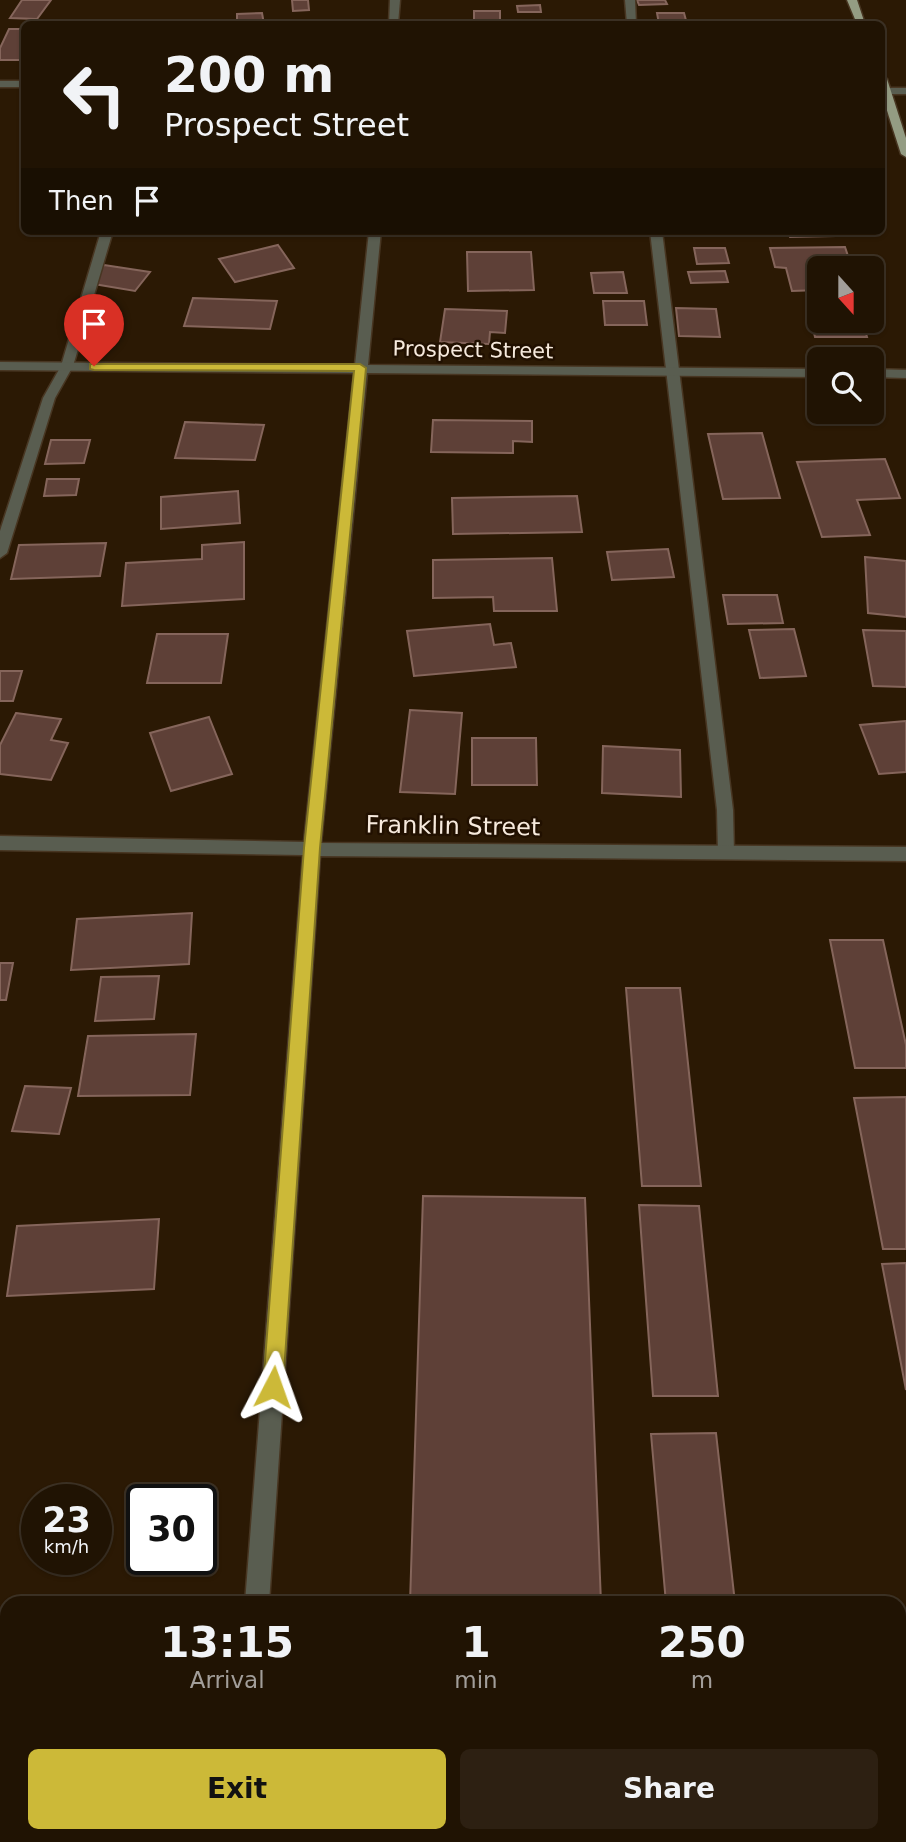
<!DOCTYPE html>
<style>
:root{--surface:#201303;--page:#2d2012;--text:#f1f3f6;--muted:#a29e9a;--line:#3d3225;--accent:#ccb938}
body{margin:0;font-family:"DejaVu Sans",sans-serif;background:var(--page);color:var(--text);height:100vh;display:flex;flex-direction:column;font-size:26px;white-space:nowrap}
*{box-sizing:border-box;margin:0}
p{font-size:23px;color:var(--muted)}
.icon{flex:none;width:38px;height:38px;fill:none;stroke:currentColor;stroke-width:2;stroke-linecap:round;stroke-linejoin:round}
.map{position:relative;flex:1;overflow:hidden}
.side{position:absolute;left:0px;top:1596px;width:906px;height:247px;display:flex;flex-direction:column;background:var(--surface);border-radius:21px 21px 0 0;box-shadow:0 2px 5px #0004,0 0 0 2px var(--line)}
.side>*{flex:none}
.top-card{position:absolute;left:21px;top:21px;width:864px;height:214px;border-radius:10px;box-shadow:0 2px 5px #0004,0 0 0 2px var(--line);background:#201303;color:var(--text);overflow:hidden}
.needle{width:46px;rotate:159deg}
.tools{position:absolute;left:807px;top:256px;display:grid;gap:14px}
.tools a{display:grid;place-items:center;width:77px;height:77px;border-radius:10px;background:var(--surface);box-shadow:0 2px 5px #0004,0 0 0 2px var(--line);font-size:35px}
.speed{position:absolute;left:21px;top:1484px;display:flex;gap:14px;font-size:35px;font-weight:700;text-align:center}
.speed>*{display:grid;place-content:center;width:91px;height:91px;border-radius:50%;background:var(--surface);box-shadow:0 2px 5px #0004,0 0 0 2px var(--line);line-height:1}
.speed small{font-size:18px;font-weight:400}
.speed .limit{border:4px solid #111;border-radius:10px;background:#fff;color:#111}
.pin{position:absolute;display:grid;place-items:center;width:60px;height:60px;color:#fff;margin:-72px -30px;border-radius:50% 50% 50% 0;rotate:-45deg;box-shadow:0 0 7px #0007}
.pin .icon{rotate:45deg}
.me{position:absolute;width:77px;margin:-38px;rotate:4deg;stroke-linejoin:round;filter:drop-shadow(0 0 5px #0008)}
.turn{display:flex;align-items:center;gap:24px;height:147px;padding:0 28px;font-size:32px}
.turn .icon{width:91px;height:91px;stroke-width:2.5}
.turn b{display:block;font-size:49px;line-height:60px}
.then{display:flex;align-items:center;height:66px;padding:0 28px;background:#0003;gap:14px;font-size:26px}
.eta{display:flex;justify-content:space-evenly;align-items:center;height:119px;text-align:center}
.eta b{font-size:42px;font-weight:700;line-height:49px}
.button{display:flex;gap:14px;margin-top:auto;padding:14px 28px}
.button a{flex:1;height:80px;border-radius:10px;background:var(--accent);color:#111;font-size:28px;font-weight:700;line-height:80px;text-align:center}
.button a+a{background:var(--page);color:var(--text)}
.map>svg:first-child{display:block}
.building{fill:#5e4037;stroke:#85655b;stroke-width:2}
.lines{fill:none;stroke-linecap:round;stroke-linejoin:round}
.service-casing{stroke:#483622;stroke-width:3}
.minor-casing{stroke:#483622;stroke-width:3}
.primary-casing{stroke:#483622;stroke-width:3}
.service{fill:#595d50;fill-rule:evenodd}
.minor{fill:#595d50;fill-rule:evenodd}
.primary{fill:#949c83;fill-rule:evenodd}
.route{fill:#ccb938;stroke:#857824;stroke-width:2}
.labels{text-anchor:middle;dominant-baseline:central;stroke-width:5;stroke-linejoin:round;paint-order:stroke}
.far-street-label{font-size:21px;fill:#f7eadd;stroke:#211000}
.street-label{font-size:24px;fill:#f7eadd;stroke:#211000}
</style>
<div class="map">
<svg width="906" height="1842" viewBox="0 0 906 1842">
<rect width="100%" height="100%" fill="#2b1904"/>
<!-- building -->
<g class="building">
<polygon points="22,0 51,0 37,19 10,18"/>
<polygon points="292,0 308,0 309,10 293,11"/>
<polygon points="637,0 665,0 667,4 639,5"/>
<polygon points="540,5 541,12 518,12 517,6"/>
<rect x="474" y="11" width="26" height="13"/>
<polygon points="262,13 264,24 237,24 237,14"/>
<polygon points="657,13 684,13 687,24 659,24"/>
<polygon points="732,20 793,21 794,24 732,24"/>
<polygon points="267,21 332,22 331,24 267,24"/>
<polygon points="9,29 24,29 24,60 0,60 0,48"/>
<polygon points="462,231 511,231 505,231 506,236 462,236"/>
<polygon points="788,231 833,231 835,236 790,237"/>
<polygon points="278,245 294,268 235,282 219,259"/>
<polygon points="845,247 852,268 819,268 819,290 792,291 786,268 775,267 770,248"/>
<polygon points="694,248 725,248 729,263 697,264"/>
<polygon points="467,252 531,252 534,290 468,291"/>
<polygon points="104,265 150,272 135,291 88,283"/>
<polygon points="725,271 728,282 691,283 688,272"/>
<polygon points="623,272 627,293 594,293 591,273"/>
<polygon points="193,298 277,301 270,329 184,326"/>
<polygon points="603,301 644,301 647,325 605,325"/>
<polygon points="676,308 716,309 720,337 679,336"/>
<polygon points="808,308 819,308 819,320 862,320 867,337 815,337"/>
<polygon points="445,309 507,311 505,333 490,332 489,344 440,342"/>
<polygon points="433,420 532,421 532,442 513,441 513,453 431,452"/>
<polygon points="185,422 264,425 255,460 175,458"/>
<polygon points="762,433 780,498 723,499 708,434"/>
<polygon points="51,440 90,440 84,463 45,464"/>
<polygon points="885,459 900,498 857,500 870,535 822,537 797,462"/>
<polygon points="47,479 79,479 76,495 44,496"/>
<polygon points="238,491 240,523 161,529 161,497"/>
<polygon points="577,496 582,532 453,534 452,498"/>
<polygon points="244,542 244,599 122,606 126,563 202,559 202,545"/>
<polygon points="106,543 100,576 11,579 19,545"/>
<polygon points="668,549 674,577 612,580 607,552"/>
<polygon points="865,557 906,561 906,617 868,613"/>
<polygon points="552,558 557,611 494,611 493,597 433,598 433,560"/>
<polygon points="723,595 777,595 783,623 728,624"/>
<polygon points="490,624 494,645 511,643 516,667 414,676 407,631"/>
<polygon points="794,629 806,676 760,678 749,630"/>
<polygon points="863,630 906,631 906,687 873,686"/>
<polygon points="157,634 228,634 221,683 147,683"/>
<polygon points="0,671 22,671 13,701 0,701"/>
<polygon points="410,710 462,713 455,794 400,792"/>
<polygon points="16,713 61,719 51,740 68,743 51,780 0,774 0,745"/>
<polygon points="209,717 232,774 171,791 150,733"/>
<polygon points="906,721 906,772 879,774 860,725"/>
<polygon points="472,738 536,738 537,785 472,785"/>
<polygon points="603,746 680,750 681,797 602,793"/>
<polygon points="192,913 189,964 71,970 77,919"/>
<polygon points="830,940 883,940 906,1045 906,1068 855,1068"/>
<polygon points="0,963 13,963 6,1000 0,1000"/>
<polygon points="159,976 154,1019 95,1021 101,977"/>
<polygon points="626,988 680,988 701,1186 642,1186"/>
<polygon points="196,1034 190,1095 78,1096 88,1036"/>
<polygon points="25,1086 71,1088 59,1134 12,1131"/>
<polygon points="906,1097 906,1249 883,1249 854,1098"/>
<polygon points="423,1196 585,1198 601,1603 410,1603"/>
<polygon points="639,1205 699,1206 718,1396 653,1396"/>
<polygon points="159,1219 154,1289 7,1296 17,1226"/>
<polygon points="906,1263 906,1390 882,1264"/>
<polygon points="716,1433 735,1603 666,1603 651,1434"/>
</g>
<g class="lines">
<defs>
<g id="service">
<polygon points="625,0 635,0 636,24 627,24"/>
<polygon points="101,231 113,231 73,366 55,398 7,553 0,558 0,531 43,398 61,366"/>
<polygon points="650,231 662,231 733,810 734,853 732,858 720,858 718,853 717,810"/>
</g>
<g id="minor">
<polygon points="390,0 400,0 398,24 389,24"/>
<rect x="0" y="81" width="24" height="6"/>
<rect x="882" y="88" width="24" height="6"/>
<polygon points="369,231 381,231 368,365 819,369 819,377 367,373 321,843 906,847 906,861 320,856 269,1603 245,1603 303,855 0,850 0,836 304,842 354,373 0,370 0,362 355,365"/>
<polygon points="872,369 906,370 906,378 872,377"/>
<rect x="0" y="1797" width="7" height="26"/>
<rect x="900" y="1809" width="6" height="26"/>
<polygon points="214,1836 240,1836 239,1842 213,1842"/>
</g>
<g id="primary">
<polygon points="847,0 857,0 865,24 857,24"/>
<polygon points="882,76 887,79 906,138 906,157 901,154 882,95"/>
</g>
</defs>
<!-- service casing -->
<use href="#service" class="service-casing"/>
<!-- minor casing -->
<use href="#minor" class="minor-casing"/>
<!-- primary casing -->
<use href="#primary" class="primary-casing"/>
<!-- service -->
<use href="#service" class="service"/>
<!-- minor -->
<use href="#minor" class="minor"/>
<!-- primary -->
<use href="#primary" class="primary"/>
</g>
<!-- route -->
<polygon class="route" points="90,364 360,364 366,368 320,848 283,1387 280,1394 273,1397 266,1394 263,1387 304,848 354,371 94,370 90,369"/>
<g class="labels">
<!-- far-street labels -->
<g class="far-street-label">
<text transform="translate(473 350) rotate(1)">Prospect Street</text>
</g>
<!-- street labels -->
<g class="street-label">
<text transform="translate(453 826) rotate(1)">Franklin Street</text>
</g>
</g>
</svg>
<div class="tools">
<a><svg class="needle" viewBox="-14 -14 28 28"><path d="M0-13l5 13h-10z" fill="#e53935"/><path d="M0 13l5-13h-10z" fill="#a29e9a"/></svg></a>
<a><svg class="icon" aria-label="search" viewBox="0 0 24 24"><circle cx="10" cy="10" r="6"/><path d="M15 15l6 6"/></svg></a>
</div>
<div class="speed"><div>23<small>km/h</small></div><div class="limit">30</div></div>
<div class="pin" style="left:94px;top:366px;background:#d93025"><svg class="icon" aria-label="arrive" viewBox="0 0 24 24"><path d="M6 21V4h12l-3 4 3 4H6"/></svg></div>
<svg class="me" style="left:273px;top:1387px" viewBox="-20 -20 40 40"><path d="M0-17L14 15 0 8-14 15z" fill="#ccb938" stroke="#fff" stroke-width="4"/></svg>
<div class="top-card">
<div class="turn"><svg class="icon" aria-label="left" viewBox="0 0 24 24"><path d="M17 20v-9H6M10 6l-5 5 5 5"/></svg><div><b>200 m</b>Prospect Street</div></div>
<div class="then">Then<svg class="icon" aria-label="arrive" viewBox="0 0 24 24"><path d="M6 21V4h12l-3 4 3 4H6"/></svg></div>
</div>
<section class="side">
<div class="eta">
<div><b>13:15</b><p>Arrival</p></div>
<div><b>1</b><p>min</p></div>
<div><b>250</b><p>m</p></div>
</div>
<div class="button"><a>Exit</a><a>Share</a></div>
</section>
</div>
